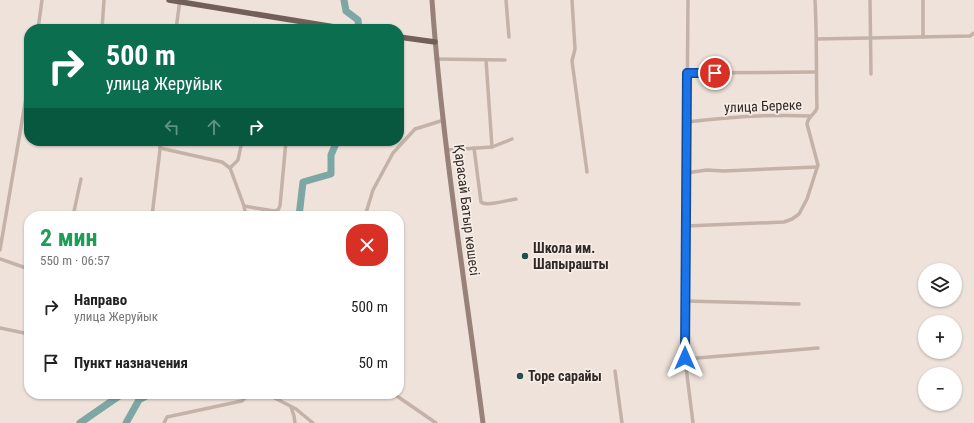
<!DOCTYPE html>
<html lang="ru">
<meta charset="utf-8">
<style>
:root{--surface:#fff;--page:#f6f6f6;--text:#222;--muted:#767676}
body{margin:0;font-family:"Roboto Condensed",sans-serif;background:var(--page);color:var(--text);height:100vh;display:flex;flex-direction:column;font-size:15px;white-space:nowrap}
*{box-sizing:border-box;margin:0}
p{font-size:13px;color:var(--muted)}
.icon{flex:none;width:22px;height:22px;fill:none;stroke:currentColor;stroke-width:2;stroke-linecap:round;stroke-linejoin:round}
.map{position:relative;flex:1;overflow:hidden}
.drawer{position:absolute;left:24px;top:211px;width:380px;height:188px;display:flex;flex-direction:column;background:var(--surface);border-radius:16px;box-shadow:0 1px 3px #0004}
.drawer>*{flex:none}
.banner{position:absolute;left:24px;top:24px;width:380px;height:122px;border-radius:16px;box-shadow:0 1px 3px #0004;background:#0b6e4f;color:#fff;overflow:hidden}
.buttons{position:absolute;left:918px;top:263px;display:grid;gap:8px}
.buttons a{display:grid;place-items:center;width:44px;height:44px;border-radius:50%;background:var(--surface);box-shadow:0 1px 3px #0004;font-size:20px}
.pin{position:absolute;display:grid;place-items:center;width:34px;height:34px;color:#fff;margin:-17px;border:2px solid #fff;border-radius:50%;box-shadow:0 1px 4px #0007}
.me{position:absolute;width:44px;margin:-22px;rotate:0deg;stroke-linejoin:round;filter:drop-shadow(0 0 3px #0008)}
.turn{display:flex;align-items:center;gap:14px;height:84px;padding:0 16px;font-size:18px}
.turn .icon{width:52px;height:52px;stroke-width:2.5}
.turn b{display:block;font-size:28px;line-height:34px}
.lanes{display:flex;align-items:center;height:38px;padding:0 16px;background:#0003;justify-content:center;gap:20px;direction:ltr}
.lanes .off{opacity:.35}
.round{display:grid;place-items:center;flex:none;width:42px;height:42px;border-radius:16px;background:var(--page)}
.overview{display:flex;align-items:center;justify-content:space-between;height:68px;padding:0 16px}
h1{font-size:24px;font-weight:700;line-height:30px;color:#1e9e55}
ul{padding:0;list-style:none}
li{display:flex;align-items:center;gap:12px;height:56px;padding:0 16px}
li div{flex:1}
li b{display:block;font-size:15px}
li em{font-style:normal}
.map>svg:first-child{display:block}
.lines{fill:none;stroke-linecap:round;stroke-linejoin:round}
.river{stroke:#7ca7a5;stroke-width:7}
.street{stroke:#c4b2a8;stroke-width:3.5}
.secondary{stroke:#978179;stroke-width:5}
.primary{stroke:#725f5a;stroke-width:5.5}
.route-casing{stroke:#114b97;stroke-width:10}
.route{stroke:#1a73e8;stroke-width:7}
.poi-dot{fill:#224e4c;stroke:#f6ede6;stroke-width:1.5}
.labels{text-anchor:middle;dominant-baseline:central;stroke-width:3.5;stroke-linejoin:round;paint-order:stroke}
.street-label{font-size:14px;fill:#322927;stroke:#f6ede6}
.poi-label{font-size:14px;font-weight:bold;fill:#322927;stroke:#f6ede6;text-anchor:start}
</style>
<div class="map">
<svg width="974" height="423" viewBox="0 0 974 423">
<rect width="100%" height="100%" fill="#eee2da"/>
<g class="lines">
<!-- river -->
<g class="river">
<polyline points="344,0 346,11 358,20 359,29"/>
<polyline points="299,216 303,182 331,174 331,155 337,141"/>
<polyline points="80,423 122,394"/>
<polyline points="126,423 139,400 150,394"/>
</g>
<!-- street -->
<g class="street">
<polyline points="506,0 509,37"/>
<polyline points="572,0 575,49 572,61 587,172"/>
<polyline points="688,0 685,359 693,423"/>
<polyline points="870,0 871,74"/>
<polyline points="923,0 923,37"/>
<polyline points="38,29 42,0"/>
<polyline points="102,29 104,0"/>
<polyline points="176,29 180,0"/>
<polyline points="817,39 970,36 974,33"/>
<polyline points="436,59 505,60"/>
<polyline points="486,60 492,147"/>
<polyline points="687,73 816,72"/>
<path d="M687,122C728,117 769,114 810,116"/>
<polyline points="160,148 222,162 230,168 244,206 274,211 278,210 280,206 286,141"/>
<path d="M474,148L481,202C486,207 507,200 516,199"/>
<polyline points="447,150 492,147 512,139"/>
<polyline points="230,168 238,160 242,141"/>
<polyline points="686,173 707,170 724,171 817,167"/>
<polyline points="244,206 246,216"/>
<polyline points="73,216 81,179"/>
<polyline points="152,216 161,141"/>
<polyline points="365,216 373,190 393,153 415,129 444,120"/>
<path d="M686,226L784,222L792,219L799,214L807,199L818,165L807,124C808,116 815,115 817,108C816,72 817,36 815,0"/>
<polyline points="0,250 29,80"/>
<polyline points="0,259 29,269"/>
<polyline points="685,301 799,304"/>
<polyline points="0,328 29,334"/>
<polyline points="685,359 818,348"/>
<polyline points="615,371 622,423"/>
<polyline points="267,394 296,409 313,423"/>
<polyline points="394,394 436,423"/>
<polyline points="291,407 294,416 295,423"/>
<polyline points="164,423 167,417 237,402 242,401 249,394"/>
</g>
<!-- secondary -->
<path class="secondary" d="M432,0C442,142 465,282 483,423"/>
<!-- primary -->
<g class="primary">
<polyline points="169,0 347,29"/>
<polyline points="399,37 435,42"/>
</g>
</g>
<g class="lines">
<defs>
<polyline id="route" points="685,358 687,73 715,73"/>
</defs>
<!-- route casing -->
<use href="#route" class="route-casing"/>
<!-- route -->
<use href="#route" class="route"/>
</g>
<!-- markers -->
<g class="poi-dot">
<circle cx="525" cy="256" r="4"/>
<circle cx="520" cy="376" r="4"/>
</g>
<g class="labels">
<!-- street labels -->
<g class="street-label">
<text transform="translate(763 106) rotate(-2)">улица Береке</text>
<text transform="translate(467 210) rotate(83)">Қарасай Батыр көшесі</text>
</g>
<!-- poi labels -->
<g class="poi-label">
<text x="533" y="248">Школа им.<tspan x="533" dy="16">Шапырашты</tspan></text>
<text x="528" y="376">Торе сарайы</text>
</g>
</g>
</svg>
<div class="buttons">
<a><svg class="icon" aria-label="layers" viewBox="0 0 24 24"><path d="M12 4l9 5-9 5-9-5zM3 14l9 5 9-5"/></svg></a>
<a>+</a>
<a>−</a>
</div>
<div class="pin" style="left:715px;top:73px;background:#d93025"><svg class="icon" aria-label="arrive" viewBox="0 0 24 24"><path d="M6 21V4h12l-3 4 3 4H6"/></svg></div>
<svg class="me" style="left:685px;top:358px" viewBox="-20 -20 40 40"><path d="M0-17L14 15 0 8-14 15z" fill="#1a73e8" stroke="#fff" stroke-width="4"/></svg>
<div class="banner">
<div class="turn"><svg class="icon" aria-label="right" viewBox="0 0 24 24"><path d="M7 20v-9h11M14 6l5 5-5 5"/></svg><div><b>500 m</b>улица Жеруйык</div></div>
<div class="lanes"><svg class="icon off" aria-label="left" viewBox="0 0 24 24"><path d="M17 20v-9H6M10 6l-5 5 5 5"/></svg><svg class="icon off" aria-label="ahead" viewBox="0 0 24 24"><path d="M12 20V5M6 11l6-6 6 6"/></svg><svg class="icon" aria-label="right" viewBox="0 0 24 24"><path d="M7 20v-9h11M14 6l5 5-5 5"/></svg></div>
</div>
<section class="drawer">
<div class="overview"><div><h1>2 мин</h1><p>550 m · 06:57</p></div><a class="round" style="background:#d93025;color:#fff"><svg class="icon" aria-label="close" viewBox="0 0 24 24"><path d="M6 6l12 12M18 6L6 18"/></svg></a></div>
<ul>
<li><svg class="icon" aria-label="right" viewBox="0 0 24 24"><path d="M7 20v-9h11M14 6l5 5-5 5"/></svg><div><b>Направо</b><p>улица Жеруйык</p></div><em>500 m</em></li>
<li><svg class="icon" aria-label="arrive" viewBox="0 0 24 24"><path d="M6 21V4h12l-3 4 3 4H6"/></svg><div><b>Пункт назначения</b></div><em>50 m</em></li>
</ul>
</section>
</div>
